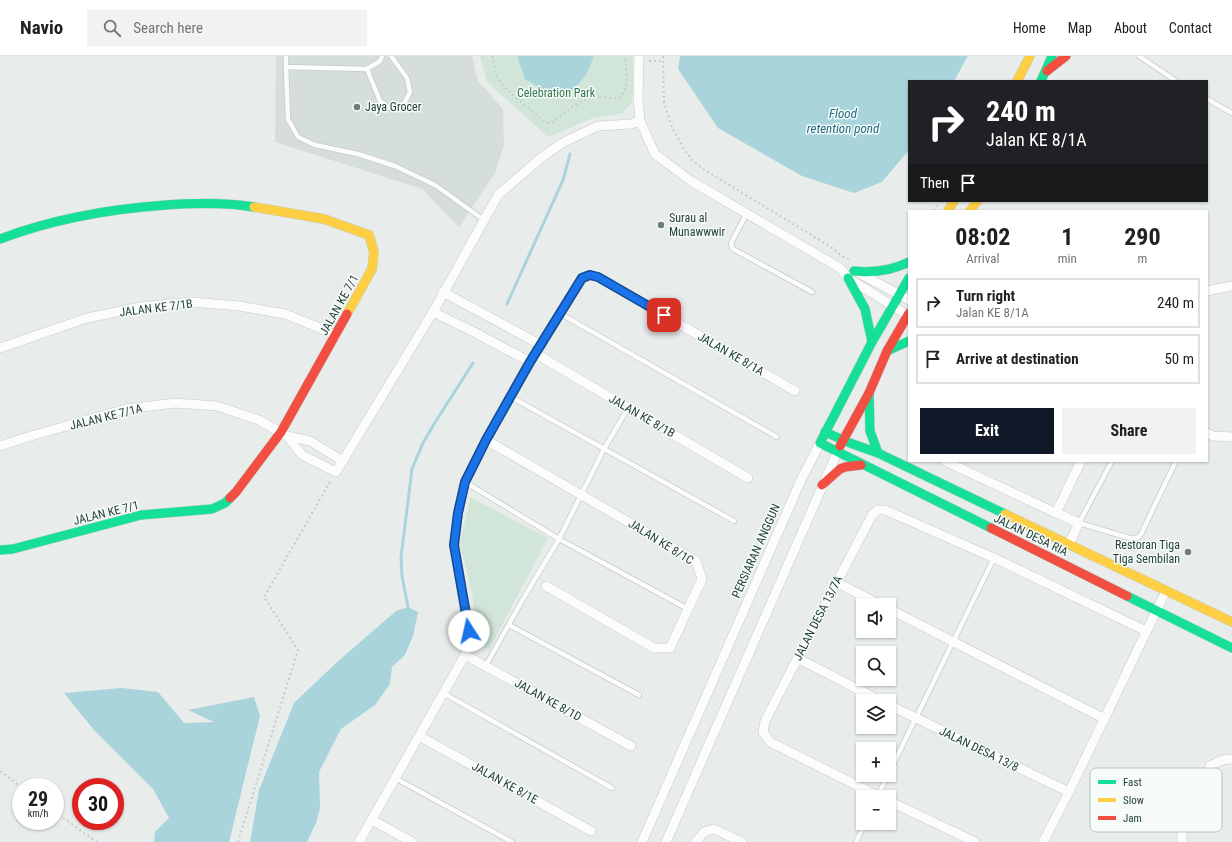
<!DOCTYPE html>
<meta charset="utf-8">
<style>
:root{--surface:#fff;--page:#f2f2f2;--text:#202124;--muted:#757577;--line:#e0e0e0;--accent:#111827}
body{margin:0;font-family:"Roboto Condensed",sans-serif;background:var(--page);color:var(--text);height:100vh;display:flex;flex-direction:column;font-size:15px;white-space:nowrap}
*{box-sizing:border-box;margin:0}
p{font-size:13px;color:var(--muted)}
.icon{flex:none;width:22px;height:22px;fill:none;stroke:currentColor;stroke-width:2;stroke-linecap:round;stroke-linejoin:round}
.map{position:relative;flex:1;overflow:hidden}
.side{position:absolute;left:908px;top:154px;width:300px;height:252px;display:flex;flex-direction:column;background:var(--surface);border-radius:0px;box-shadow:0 1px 3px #0004}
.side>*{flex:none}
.top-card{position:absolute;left:908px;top:24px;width:300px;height:122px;border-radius:0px;box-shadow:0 1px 3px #0004;background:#202124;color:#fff;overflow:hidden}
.fabs{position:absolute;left:856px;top:542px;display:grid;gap:8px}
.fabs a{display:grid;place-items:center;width:40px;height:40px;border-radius:0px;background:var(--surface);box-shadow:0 1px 3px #0004;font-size:20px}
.speed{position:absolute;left:12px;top:722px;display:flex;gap:8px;font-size:20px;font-weight:700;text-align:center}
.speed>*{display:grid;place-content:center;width:52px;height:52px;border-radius:50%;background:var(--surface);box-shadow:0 1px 3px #0004;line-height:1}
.speed small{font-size:10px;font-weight:400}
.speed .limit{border:6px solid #d22;background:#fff;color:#111}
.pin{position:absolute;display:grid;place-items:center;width:34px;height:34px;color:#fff;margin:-17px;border-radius:8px;box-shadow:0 2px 6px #0006}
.me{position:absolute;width:44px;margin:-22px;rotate:350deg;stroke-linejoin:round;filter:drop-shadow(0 0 3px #0008)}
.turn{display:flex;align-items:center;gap:14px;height:84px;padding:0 12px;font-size:18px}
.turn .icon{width:52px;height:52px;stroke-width:2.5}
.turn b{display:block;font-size:28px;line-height:34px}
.then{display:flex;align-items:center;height:38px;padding:0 12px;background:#0003;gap:8px;font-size:15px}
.eta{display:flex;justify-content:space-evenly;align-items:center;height:68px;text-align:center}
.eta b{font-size:24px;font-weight:700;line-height:28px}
.primary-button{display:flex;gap:8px;margin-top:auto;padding:8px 12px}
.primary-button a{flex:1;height:46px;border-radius:0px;background:var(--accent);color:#fff;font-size:16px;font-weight:700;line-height:46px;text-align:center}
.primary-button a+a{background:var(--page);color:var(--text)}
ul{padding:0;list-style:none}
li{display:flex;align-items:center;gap:12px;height:50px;margin:0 8px 6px;padding:0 4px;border:2px solid var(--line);border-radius:0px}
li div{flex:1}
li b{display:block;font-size:15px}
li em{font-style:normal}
header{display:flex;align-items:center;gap:24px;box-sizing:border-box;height:56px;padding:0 20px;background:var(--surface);border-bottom:1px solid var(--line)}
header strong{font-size:19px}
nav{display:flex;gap:22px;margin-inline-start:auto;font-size:14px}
.search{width:280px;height:36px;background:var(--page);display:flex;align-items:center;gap:10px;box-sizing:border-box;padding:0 14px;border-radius:0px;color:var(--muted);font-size:15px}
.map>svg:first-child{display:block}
.built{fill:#d6dedb}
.green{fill:#d1e6d8}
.water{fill:#a9d4db}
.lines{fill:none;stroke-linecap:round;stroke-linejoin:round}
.stream{stroke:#a9d4db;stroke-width:3}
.lane-casing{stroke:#c5cac8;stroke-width:6}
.street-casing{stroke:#c5cac8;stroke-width:10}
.fast-casing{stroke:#c3cbc8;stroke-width:10}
.slow-casing{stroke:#c3cbc8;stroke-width:10}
.jam-casing{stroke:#c3cbc8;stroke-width:10}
.path{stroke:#c3ccca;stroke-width:2;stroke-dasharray:2 3;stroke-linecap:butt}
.lane{stroke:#fcfcfc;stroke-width:4.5}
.street{stroke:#fcfcfc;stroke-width:9}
.fast{stroke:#16e098;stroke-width:9}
.slow{stroke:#ffcf43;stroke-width:9}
.jam{stroke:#f24e42;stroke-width:9}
.route-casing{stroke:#114b97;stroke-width:10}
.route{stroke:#1a73e8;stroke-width:7}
.poi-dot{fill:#697e78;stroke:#f7fbf9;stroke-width:1.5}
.labels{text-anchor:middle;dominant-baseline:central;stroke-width:3;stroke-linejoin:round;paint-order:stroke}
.park-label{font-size:12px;fill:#2d7a4b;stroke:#f7fbf9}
.poi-label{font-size:12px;fill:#24423a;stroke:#f7fbf9;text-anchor:start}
.street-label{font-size:12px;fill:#24423a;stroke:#f7fbf9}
.water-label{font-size:13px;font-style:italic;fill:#1c6f80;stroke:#f7fbf9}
.key{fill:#f7fbf9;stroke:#b8c4c0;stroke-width:1}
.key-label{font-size:11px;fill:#24423a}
</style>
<header>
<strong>Navio</strong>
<div class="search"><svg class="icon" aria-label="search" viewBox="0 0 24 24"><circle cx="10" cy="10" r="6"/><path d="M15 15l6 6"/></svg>Search here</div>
<nav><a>Home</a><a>Map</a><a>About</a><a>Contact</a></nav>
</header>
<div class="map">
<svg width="1232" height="786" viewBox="0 0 1232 786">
<rect width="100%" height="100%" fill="#e8edeb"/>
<!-- built -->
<polygon class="built" points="276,0 472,0 478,25 503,53 504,89 495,117 459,171 422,133 275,86"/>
<!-- green -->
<g class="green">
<polygon points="480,0 633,0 633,37 631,48 621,58 593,62 548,81 487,26"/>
<polygon points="470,441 548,482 489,594 480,587 472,538 460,488"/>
</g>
<!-- water -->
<g class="water">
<path d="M517,0H594C586,20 583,26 566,38L544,34L525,23Z"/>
<polygon points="680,0 968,0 954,25 909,25 909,94 882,126 854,137 802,120 718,72 678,13"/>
<polygon points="408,551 418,556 413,580 405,599 392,611 390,628 375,649 341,673 319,716 320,752 316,767 307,786 250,786 259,734 294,647 336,607 396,555"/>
<polygon points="122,632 158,636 184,667 214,666 188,654 254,641 260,660 229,786 154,786 155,776 169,762 153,733 94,674 64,637"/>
</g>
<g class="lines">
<!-- stream -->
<g class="stream">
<polyline points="507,248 563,124 570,98"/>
<polyline points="408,551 402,520 401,501 412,413 423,387 434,368 473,307"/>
</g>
<defs>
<g id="lane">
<polyline points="286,0 286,11 367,13 380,5 382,0"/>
<polyline points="1139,0 1176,25"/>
<polyline points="286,11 288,63 298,81 315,89 358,98 395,110 435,129 484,164"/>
<polyline points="367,13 380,45 390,52 404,48 410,36 407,22 391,0"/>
<polyline points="1207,43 1232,57"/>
<polyline points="746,159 732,185 731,189 733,193 812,236"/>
<polyline points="561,258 777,381"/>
<polyline points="511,341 734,465"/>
<polyline points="1112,405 1079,467 1133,483 1139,481 1141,478 1176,405"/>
<polyline points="465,426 559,483 688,553"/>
<polyline points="509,569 639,639"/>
<polyline points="485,611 523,543 559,483 604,393 628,352"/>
<polyline points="443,637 612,732"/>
<polyline points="889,717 994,502"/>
<polyline points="395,722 512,786"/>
<polyline points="877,741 888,719"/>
<polyline points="856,786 865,767"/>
</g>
<g id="street">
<polyline points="639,0 638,42 640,65 655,98 691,125 840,212 848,222 909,260"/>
<polyline points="859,217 909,244"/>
<polyline points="1207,235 1232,230"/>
<polyline points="443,236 541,289"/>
<polyline points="433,256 474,276 530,306"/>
<polyline points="0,292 87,262 140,251 191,246 239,250 285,258 320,272 336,280"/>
<polyline points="536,298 748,422"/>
<polyline points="1207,377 1213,380 1232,381"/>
<polyline points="287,380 302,399 336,416 433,256 498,139 542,101 564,86 598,70 631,68 640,65"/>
<polyline points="486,384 696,505 702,523 670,592 654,592 546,530"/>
<polyline points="0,390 31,380 126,353 175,347 217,350 259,364 287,380 310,385 343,405"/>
<polyline points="945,405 1056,457 1079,467 1069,488"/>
<polyline points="1056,457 1081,405"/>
<polyline points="836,526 881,549"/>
<polyline points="889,553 1105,663"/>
<polyline points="465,599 631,690"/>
<polyline points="797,602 881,645"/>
<polyline points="889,649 1069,736"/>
<polyline points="419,680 591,775"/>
<polyline points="880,741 770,686 763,676 765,665 872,459 878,454 885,454 994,502 1146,575"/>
<polyline points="889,745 975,786"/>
<polyline points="372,764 412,786"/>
<polyline points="359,786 465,599 469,575 454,489 458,457 465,426 486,384 530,306 582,222 590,219 598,221 795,335"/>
<polyline points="642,786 801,424 820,387"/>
<polyline points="666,786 837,397"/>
<polyline points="696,786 704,776 714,773 742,786"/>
<polyline points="1043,786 1069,736 1166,535"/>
<polyline points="1182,786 1182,766 1210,710 1222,704 1232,703"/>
</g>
<g id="fast">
<polyline points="1041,25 1052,0"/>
<path d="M0,183C53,163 109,153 166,149C195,147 225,146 254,151"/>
<path d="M854,215C874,217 891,215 909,206"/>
<polyline points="848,222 865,253 872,286"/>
<polyline points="909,222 872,286 820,387 991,472"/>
<polyline points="887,295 909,285"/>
<polyline points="869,337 870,375 878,397"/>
<polyline points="825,376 850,387 878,397 1005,458"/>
<polyline points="0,494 13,493 141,459 212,453 225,447 230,442"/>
<polyline points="1127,540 1232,592"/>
</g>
<g id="slow">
<polyline points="1017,25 1030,0"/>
<polyline points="254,151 324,163 369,179 374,196 372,213 347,258"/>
<polyline points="948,155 954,145"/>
<polyline points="970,155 977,145"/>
<polyline points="1005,458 1232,566"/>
</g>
<g id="jam">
<polyline points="1047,15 1066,0"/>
<polyline points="840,390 869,337 887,295 909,257"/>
<polyline points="822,429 840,413 845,411 861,409"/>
<polyline points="230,442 236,436 281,376 347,258"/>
<polyline points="991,472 1127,540"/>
</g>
</defs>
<!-- lane casing -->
<use href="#lane" class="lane-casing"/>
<!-- street casing -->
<use href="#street" class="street-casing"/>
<!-- fast casing -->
<use href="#fast" class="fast-casing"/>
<!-- slow casing -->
<use href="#slow" class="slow-casing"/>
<!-- jam casing -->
<use href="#jam" class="jam-casing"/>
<!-- path -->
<g class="path">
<path d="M492,0L496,19L503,30L546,67H552C565,57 581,41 598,41C606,41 613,43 620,42C630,30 626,15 625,0"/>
<polyline points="663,0 664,47 672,71 685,95 693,105 703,113 831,191 842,200 850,204"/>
<polyline points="649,5 663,5"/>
<polyline points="934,155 937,149"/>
<polyline points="0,715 21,731"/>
<polyline points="55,756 97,786"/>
<polyline points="238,786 298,594 264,541 331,424"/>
</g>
<!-- lane -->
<use href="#lane" class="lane"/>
<!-- street -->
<use href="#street" class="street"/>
<!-- fast -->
<use href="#fast" class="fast"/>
<!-- slow -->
<use href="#slow" class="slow"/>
<!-- jam -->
<use href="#jam" class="jam"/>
</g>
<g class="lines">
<defs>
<polyline id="route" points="469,575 454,489 458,457 465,426 486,384 530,306 582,222 590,219 598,221 664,259"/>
</defs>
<!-- route casing -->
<use href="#route" class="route-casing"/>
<!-- route -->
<use href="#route" class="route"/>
</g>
<!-- markers -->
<g class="poi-dot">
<circle cx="357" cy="51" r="4"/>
<circle cx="661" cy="169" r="4"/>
<circle cx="1188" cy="496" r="4"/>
</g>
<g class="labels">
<!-- park labels -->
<g class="park-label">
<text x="556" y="37">Celebration Park</text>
</g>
<!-- poi labels -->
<g class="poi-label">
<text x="365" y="51">Jaya Grocer</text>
<text x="669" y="162">Surau al<tspan x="669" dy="14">Munawwwir</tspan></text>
<text x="1180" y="489" text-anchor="end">Restoran Tiga<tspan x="1180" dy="14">Tiga Sembilan</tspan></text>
</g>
<!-- street labels -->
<g class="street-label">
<text transform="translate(339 249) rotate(-61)">JALAN KE 7/1</text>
<text transform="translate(156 252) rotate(-7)">JALAN KE 7/1B</text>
<text transform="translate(731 298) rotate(30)">JALAN KE 8/1A</text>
<text transform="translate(642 360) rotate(30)">JALAN KE 8/1B</text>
<text transform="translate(106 361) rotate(-14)">JALAN KE 7/1A</text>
<text transform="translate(106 457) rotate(-14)">JALAN KE 7/1</text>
<text transform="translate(1031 479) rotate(26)">JALAN DESA RIA</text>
<text transform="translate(661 486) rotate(32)">JALAN KE 8/1C</text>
<text transform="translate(756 495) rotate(-66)">PERSIARAN ANGGUN</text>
<text transform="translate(818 562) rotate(-63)">JALAN DESA 13/7A</text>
<text transform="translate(548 644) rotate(29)">JALAN KE 8/1D</text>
<text transform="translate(979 693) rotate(26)">JALAN DESA 13/8</text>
<text transform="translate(505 727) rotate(29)">JALAN KE 8/1E</text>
</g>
<!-- water labels -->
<g class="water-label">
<text x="843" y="57">Flood<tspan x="843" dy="15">retention pond</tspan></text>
</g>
</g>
<!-- legend -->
<rect x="1090" y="712" width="132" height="64" rx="6" class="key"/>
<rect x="1098" y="724" width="18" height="4" fill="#16e098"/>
<rect x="1098" y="742" width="18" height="4" fill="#ffcf43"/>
<rect x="1098" y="760" width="18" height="4" fill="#f24e42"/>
<g class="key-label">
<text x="1123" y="730">Fast</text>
<text x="1123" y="748">Slow</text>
<text x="1123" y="766">Jam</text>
</g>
</svg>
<div class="fabs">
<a><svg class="icon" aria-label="sound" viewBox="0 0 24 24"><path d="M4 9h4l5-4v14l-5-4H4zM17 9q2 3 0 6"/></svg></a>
<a><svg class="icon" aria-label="search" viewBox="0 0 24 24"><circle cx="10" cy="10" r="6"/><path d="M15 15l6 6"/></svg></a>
<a><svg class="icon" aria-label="layers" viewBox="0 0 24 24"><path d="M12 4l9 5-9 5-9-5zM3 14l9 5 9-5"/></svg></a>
<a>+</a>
<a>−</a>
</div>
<div class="speed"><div>29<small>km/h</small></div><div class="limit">30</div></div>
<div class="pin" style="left:664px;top:259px;background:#d93025"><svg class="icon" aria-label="arrive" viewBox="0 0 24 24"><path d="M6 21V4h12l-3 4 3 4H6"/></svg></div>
<svg class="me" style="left:469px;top:575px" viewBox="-20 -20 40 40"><circle r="19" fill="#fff"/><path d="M0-13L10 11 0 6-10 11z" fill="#1a73e8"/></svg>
<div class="top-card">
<div class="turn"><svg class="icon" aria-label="right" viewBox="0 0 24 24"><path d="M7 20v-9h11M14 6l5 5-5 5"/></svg><div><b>240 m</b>Jalan KE 8/1A</div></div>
<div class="then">Then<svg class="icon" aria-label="arrive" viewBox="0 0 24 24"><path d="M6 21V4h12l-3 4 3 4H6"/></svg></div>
</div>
<section class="side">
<div class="eta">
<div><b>08:02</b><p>Arrival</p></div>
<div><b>1</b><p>min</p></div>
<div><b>290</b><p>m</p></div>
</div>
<ul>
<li><svg class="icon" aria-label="right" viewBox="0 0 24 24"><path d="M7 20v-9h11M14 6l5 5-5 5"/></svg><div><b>Turn right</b><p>Jalan KE 8/1A</p></div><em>240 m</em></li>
<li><svg class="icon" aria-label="arrive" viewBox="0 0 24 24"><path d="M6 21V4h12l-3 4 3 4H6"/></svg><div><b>Arrive at destination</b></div><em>50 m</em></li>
</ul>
<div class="primary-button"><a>Exit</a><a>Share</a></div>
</section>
</div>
